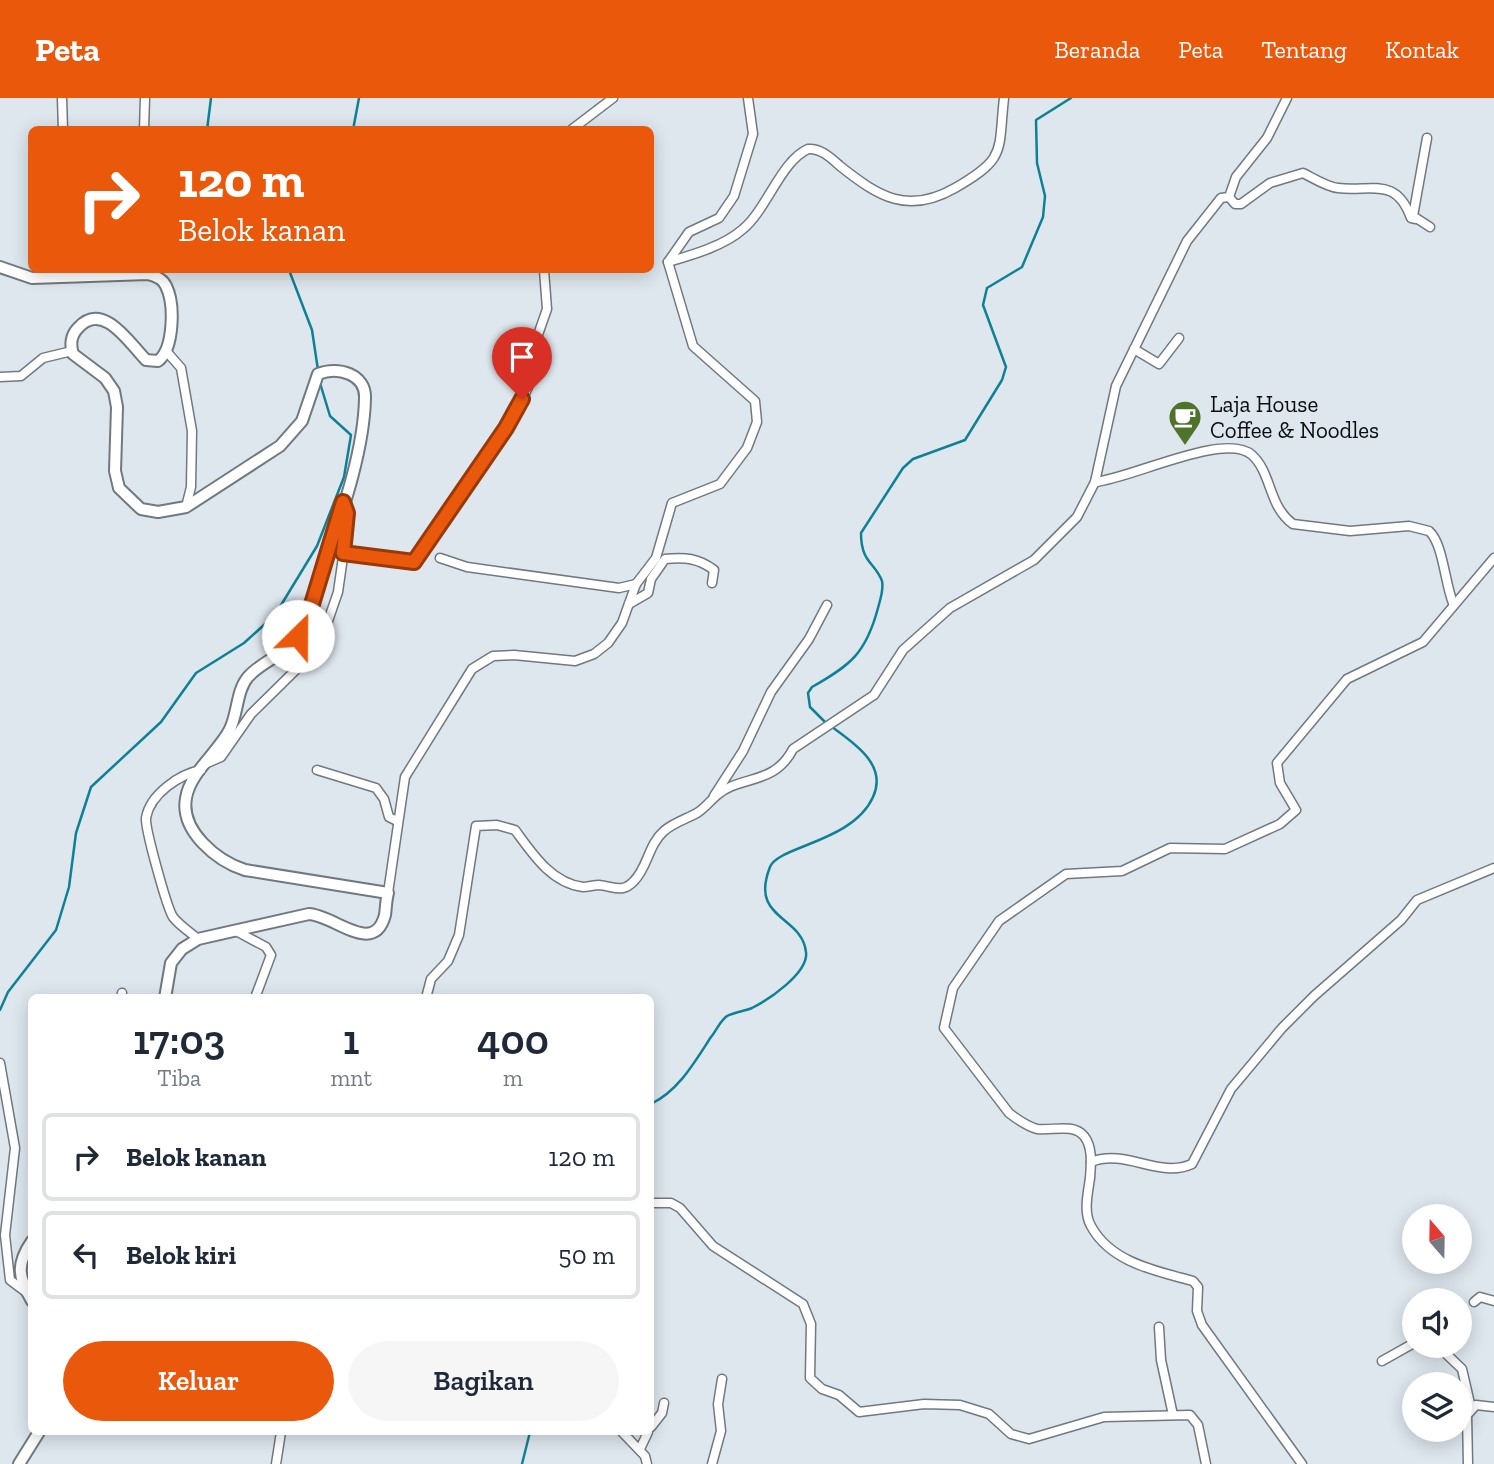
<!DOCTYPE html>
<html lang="id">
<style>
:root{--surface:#fff;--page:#f6f6f7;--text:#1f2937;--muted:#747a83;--line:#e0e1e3;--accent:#ea580c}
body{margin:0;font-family:"Zilla Slab",serif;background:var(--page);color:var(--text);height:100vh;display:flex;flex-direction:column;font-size:26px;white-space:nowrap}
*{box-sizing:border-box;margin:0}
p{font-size:23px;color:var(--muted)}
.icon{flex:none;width:38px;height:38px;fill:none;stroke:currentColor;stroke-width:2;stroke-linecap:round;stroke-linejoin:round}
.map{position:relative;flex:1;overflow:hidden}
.drawer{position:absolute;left:28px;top:896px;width:626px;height:441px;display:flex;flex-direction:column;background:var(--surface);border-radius:10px;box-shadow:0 4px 18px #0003}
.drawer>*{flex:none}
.banner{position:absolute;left:28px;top:28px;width:626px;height:147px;border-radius:10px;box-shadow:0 4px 18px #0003;background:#ea580c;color:#fff;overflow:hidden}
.needle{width:46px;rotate:340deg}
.buttons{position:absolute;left:1402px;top:1106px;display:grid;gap:14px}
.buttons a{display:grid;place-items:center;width:70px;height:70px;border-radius:50%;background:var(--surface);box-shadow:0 4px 18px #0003;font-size:35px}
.pin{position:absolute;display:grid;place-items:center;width:60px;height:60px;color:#fff;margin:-72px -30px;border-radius:50% 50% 50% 0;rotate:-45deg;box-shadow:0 0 7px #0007}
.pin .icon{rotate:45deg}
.me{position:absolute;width:77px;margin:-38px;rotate:23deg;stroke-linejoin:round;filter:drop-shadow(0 0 5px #0008)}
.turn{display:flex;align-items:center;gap:24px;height:147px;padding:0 35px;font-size:32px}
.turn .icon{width:91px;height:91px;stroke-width:2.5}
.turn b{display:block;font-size:49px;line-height:60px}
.eta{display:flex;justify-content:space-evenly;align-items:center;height:119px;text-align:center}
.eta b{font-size:42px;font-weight:600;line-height:49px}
.primary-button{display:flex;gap:14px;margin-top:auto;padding:14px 35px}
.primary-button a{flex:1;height:80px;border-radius:42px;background:var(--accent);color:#fff;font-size:28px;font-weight:600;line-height:80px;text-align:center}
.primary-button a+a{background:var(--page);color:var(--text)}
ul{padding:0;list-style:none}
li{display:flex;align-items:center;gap:21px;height:88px;margin:0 14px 10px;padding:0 21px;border:4px solid var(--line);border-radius:10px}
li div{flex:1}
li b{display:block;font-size:26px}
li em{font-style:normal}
header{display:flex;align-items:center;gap:42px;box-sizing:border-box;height:98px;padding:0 35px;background:var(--accent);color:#fff}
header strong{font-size:33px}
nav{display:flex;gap:38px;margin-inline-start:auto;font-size:24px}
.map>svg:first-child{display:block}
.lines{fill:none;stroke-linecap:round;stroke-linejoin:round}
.stream{stroke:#108095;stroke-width:2.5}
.minor-casing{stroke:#70797f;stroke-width:11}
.tertiary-casing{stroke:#70797f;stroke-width:14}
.minor{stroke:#fff;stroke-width:8}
.tertiary{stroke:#fff;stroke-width:10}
.route-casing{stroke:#983908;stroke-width:18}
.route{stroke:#ea580c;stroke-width:12}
.labels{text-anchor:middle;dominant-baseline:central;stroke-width:5;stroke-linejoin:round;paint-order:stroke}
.poi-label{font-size:23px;fill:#0b0e10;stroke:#dee7ee;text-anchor:start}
</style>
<header>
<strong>Peta</strong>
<nav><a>Beranda</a><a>Peta</a><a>Tentang</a><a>Kontak</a></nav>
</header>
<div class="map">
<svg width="1494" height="1366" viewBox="0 0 1494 1366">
<rect width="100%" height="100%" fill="#dee7ee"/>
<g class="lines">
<!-- stream -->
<g class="stream">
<polyline points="207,32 211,0"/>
<polyline points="353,32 359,0"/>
<polyline points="289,172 312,232 318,272"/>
<path d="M826,625L810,609L808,595L812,589C851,567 866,555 878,510C880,502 884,492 882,483C875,464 861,465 861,435L903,370L913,361L965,342L1002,282L1006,269L983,207L987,190L1022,169L1043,119L1045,98L1037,65L1036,22L1071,0"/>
<polyline points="0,912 8,894 56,832 69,789 76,735 91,689 161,624 196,575 244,545 275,517 317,448 344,379 351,337 330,318 320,285"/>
<path d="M651,1006C679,992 694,965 711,939C716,933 720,923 727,918C735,914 745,913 752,910C768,902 809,875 806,854C802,817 749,822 770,769C778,748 853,744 873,699C888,667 854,645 832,629"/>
<polyline points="522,1366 530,1334"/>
</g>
<defs>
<g id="minor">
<polyline points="62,0 63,32"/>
<polyline points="144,32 145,0"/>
<polyline points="571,32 613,0"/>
<polyline points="1427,40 1413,118 1430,129"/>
<path d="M1229,99L1235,106H1241L1270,85L1303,75C1313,80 1327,89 1338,90C1371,94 1396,78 1411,120L1416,121"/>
<path d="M668,164C692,157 724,148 743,131C767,111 781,63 808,51C821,50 831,60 840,68C879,99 908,117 955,90C1007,60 998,54 1004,0"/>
<polyline points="1134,251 1159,266 1179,240"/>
<polyline points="167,254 181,270 192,333 191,389 186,409"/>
<polyline points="0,279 21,278 43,260 72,253"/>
<path d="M1095,384C1130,381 1225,333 1252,357C1272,375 1268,408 1293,426L1350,433L1409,428L1429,433C1443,445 1445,486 1453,505"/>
<polyline points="343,455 365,456 409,465 419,460 430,436 517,313 529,287 533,251 547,211 544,172"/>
<polyline points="440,460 467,469 619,490 636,486"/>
<path d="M629,506L648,495L651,481L665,461C685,459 698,460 714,472L712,485"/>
<polyline points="205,666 221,659 251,616 319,549 338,494 346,438 345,406"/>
<polyline points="317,672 376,690 384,701 389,719 397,723"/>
<polyline points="714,698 743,653 771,594 809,541 827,507"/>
<polyline points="388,795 405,679 472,571 493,558 514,557 575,563 594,556 608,545 622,525 636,486 656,460 672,405 720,386 747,350 757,324 755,303 693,248 668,164 689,134 719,120 734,98 753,36 748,0"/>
<polyline points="236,833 266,849 271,857 255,900"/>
<path d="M198,841C190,834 180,828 173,819C167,810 145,731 146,720C150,696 180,676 201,672"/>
<polyline points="121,900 122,895"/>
<path d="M426,900L431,881L448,863L459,837L476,728L497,727L515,732C532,755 551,785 583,789C588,789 594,787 599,787C613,788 622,796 634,783C648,769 648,747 664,733C673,725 686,721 697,715C705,710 710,703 717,697C740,677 774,688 793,651L874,597L903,552L950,510L1034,462L1077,419L1095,384L1116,288L1187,143L1221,100L1229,99L1236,79L1267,40L1287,0"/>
<polyline points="0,965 15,1050 5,1137 10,1182 26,1194"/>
<path d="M1091,1064C1126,1050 1159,1081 1192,1066L1231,991L1282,930L1314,898L1401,822L1417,802L1494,770"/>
<polyline points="651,1105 671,1105 680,1110 713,1148 803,1206 811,1226 810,1280 822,1291 839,1297 859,1314 924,1306 960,1307 989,1316 1011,1336 1029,1341 1104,1319 1190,1317 1198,1327 1206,1366"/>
<polyline points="1474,1204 1480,1199 1494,1203"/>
<polyline points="1159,1229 1161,1262 1173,1317"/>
<polyline points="1438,1248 1462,1271 1471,1310"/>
<polyline points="1382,1263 1414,1245"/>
<polyline points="651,1329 662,1315 664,1305"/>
<polyline points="622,1334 645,1358 647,1366"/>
<polyline points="640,1351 648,1334"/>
<polyline points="276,1366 281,1334"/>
<polyline points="712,1366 721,1333 718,1306 722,1281"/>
<path d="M1302,1366L1202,1227L1197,1213L1198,1189L1193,1183C1157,1173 1111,1165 1091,1128C1083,1114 1088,1095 1090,1080C1091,1067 1093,1049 1084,1038C1073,1025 1052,1033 1037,1031C1027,1028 1018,1022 1009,1015L944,930L953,890L999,823L1066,776L1122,773L1170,750L1225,751L1280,726L1296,712L1280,685L1277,665L1347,581L1423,544L1494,460"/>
<polyline points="1468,1366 1467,1317 1476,1307 1494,1309"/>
</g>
<g id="tertiary">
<path d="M0,169L32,180L148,176C156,178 163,181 166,188C175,206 174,251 158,263L146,262C130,246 103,202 78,230C71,237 70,247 73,256L105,280L114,293L117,309L115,373L119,390L141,411L158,414L186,409L280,348L302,323L318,276C338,268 366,276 365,300C364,357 338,426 320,480C313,500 310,522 297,539C284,558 262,563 248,579C236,593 238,617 229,633C217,655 190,675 186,700C180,733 217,763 245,772L388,795C386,802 386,810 385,817C374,859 334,817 309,816L198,841L182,851L171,865L165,900"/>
<path d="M32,1143C16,1166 18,1179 32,1203"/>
<polyline points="19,1366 39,1334"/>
</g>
</defs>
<!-- minor casing -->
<use href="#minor" class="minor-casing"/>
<!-- tertiary casing -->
<use href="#tertiary" class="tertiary-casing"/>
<!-- minor -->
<use href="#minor" class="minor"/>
<!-- tertiary -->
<use href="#tertiary" class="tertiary"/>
</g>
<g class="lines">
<defs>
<polyline id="route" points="298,538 309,516 343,404 347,415 343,455 414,464 506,330 522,301"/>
</defs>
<!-- route casing -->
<use href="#route" class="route-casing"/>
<!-- route -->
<use href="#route" class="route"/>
</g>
<!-- icons -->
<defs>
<symbol id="cafe-pin" viewBox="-11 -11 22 30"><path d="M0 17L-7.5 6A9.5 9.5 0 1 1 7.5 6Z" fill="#50732b" stroke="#dee7ee"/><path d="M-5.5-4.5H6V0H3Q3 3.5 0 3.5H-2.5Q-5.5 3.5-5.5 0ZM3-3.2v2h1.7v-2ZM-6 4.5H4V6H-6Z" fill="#fff"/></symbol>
</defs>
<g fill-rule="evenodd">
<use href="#cafe-pin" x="1166" y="300" width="38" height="52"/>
</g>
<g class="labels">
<!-- poi labels -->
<g class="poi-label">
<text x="1210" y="306">Laja House<tspan x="1210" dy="26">Coffee &amp; Noodles</tspan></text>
</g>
</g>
</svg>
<div class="buttons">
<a><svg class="needle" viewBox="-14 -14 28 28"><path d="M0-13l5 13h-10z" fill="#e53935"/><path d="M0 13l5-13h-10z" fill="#747a83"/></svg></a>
<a><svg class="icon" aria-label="sound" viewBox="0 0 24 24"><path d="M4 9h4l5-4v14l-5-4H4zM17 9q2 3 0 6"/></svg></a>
<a><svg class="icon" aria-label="layers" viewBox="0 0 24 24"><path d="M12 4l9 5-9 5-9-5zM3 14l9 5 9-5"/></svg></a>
</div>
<div class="pin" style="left:522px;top:301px;background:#d93025"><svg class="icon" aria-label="arrive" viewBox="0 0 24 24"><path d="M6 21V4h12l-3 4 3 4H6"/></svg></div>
<svg class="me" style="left:298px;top:538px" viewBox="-20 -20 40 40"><circle r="19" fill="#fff"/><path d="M0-13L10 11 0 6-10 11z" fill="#ea580c"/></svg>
<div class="banner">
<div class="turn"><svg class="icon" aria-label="right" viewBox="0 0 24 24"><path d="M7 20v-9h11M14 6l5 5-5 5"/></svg><div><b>120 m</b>Belok kanan</div></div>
</div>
<section class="drawer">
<div class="eta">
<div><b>17:03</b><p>Tiba</p></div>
<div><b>1</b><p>mnt</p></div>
<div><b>400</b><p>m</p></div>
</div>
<ul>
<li><svg class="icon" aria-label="right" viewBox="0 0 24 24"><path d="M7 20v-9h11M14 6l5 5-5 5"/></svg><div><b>Belok kanan</b></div><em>120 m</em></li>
<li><svg class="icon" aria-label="left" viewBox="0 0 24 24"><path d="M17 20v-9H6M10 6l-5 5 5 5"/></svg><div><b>Belok kiri</b></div><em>50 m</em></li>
</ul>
<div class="primary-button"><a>Keluar</a><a>Bagikan</a></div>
</section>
</div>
